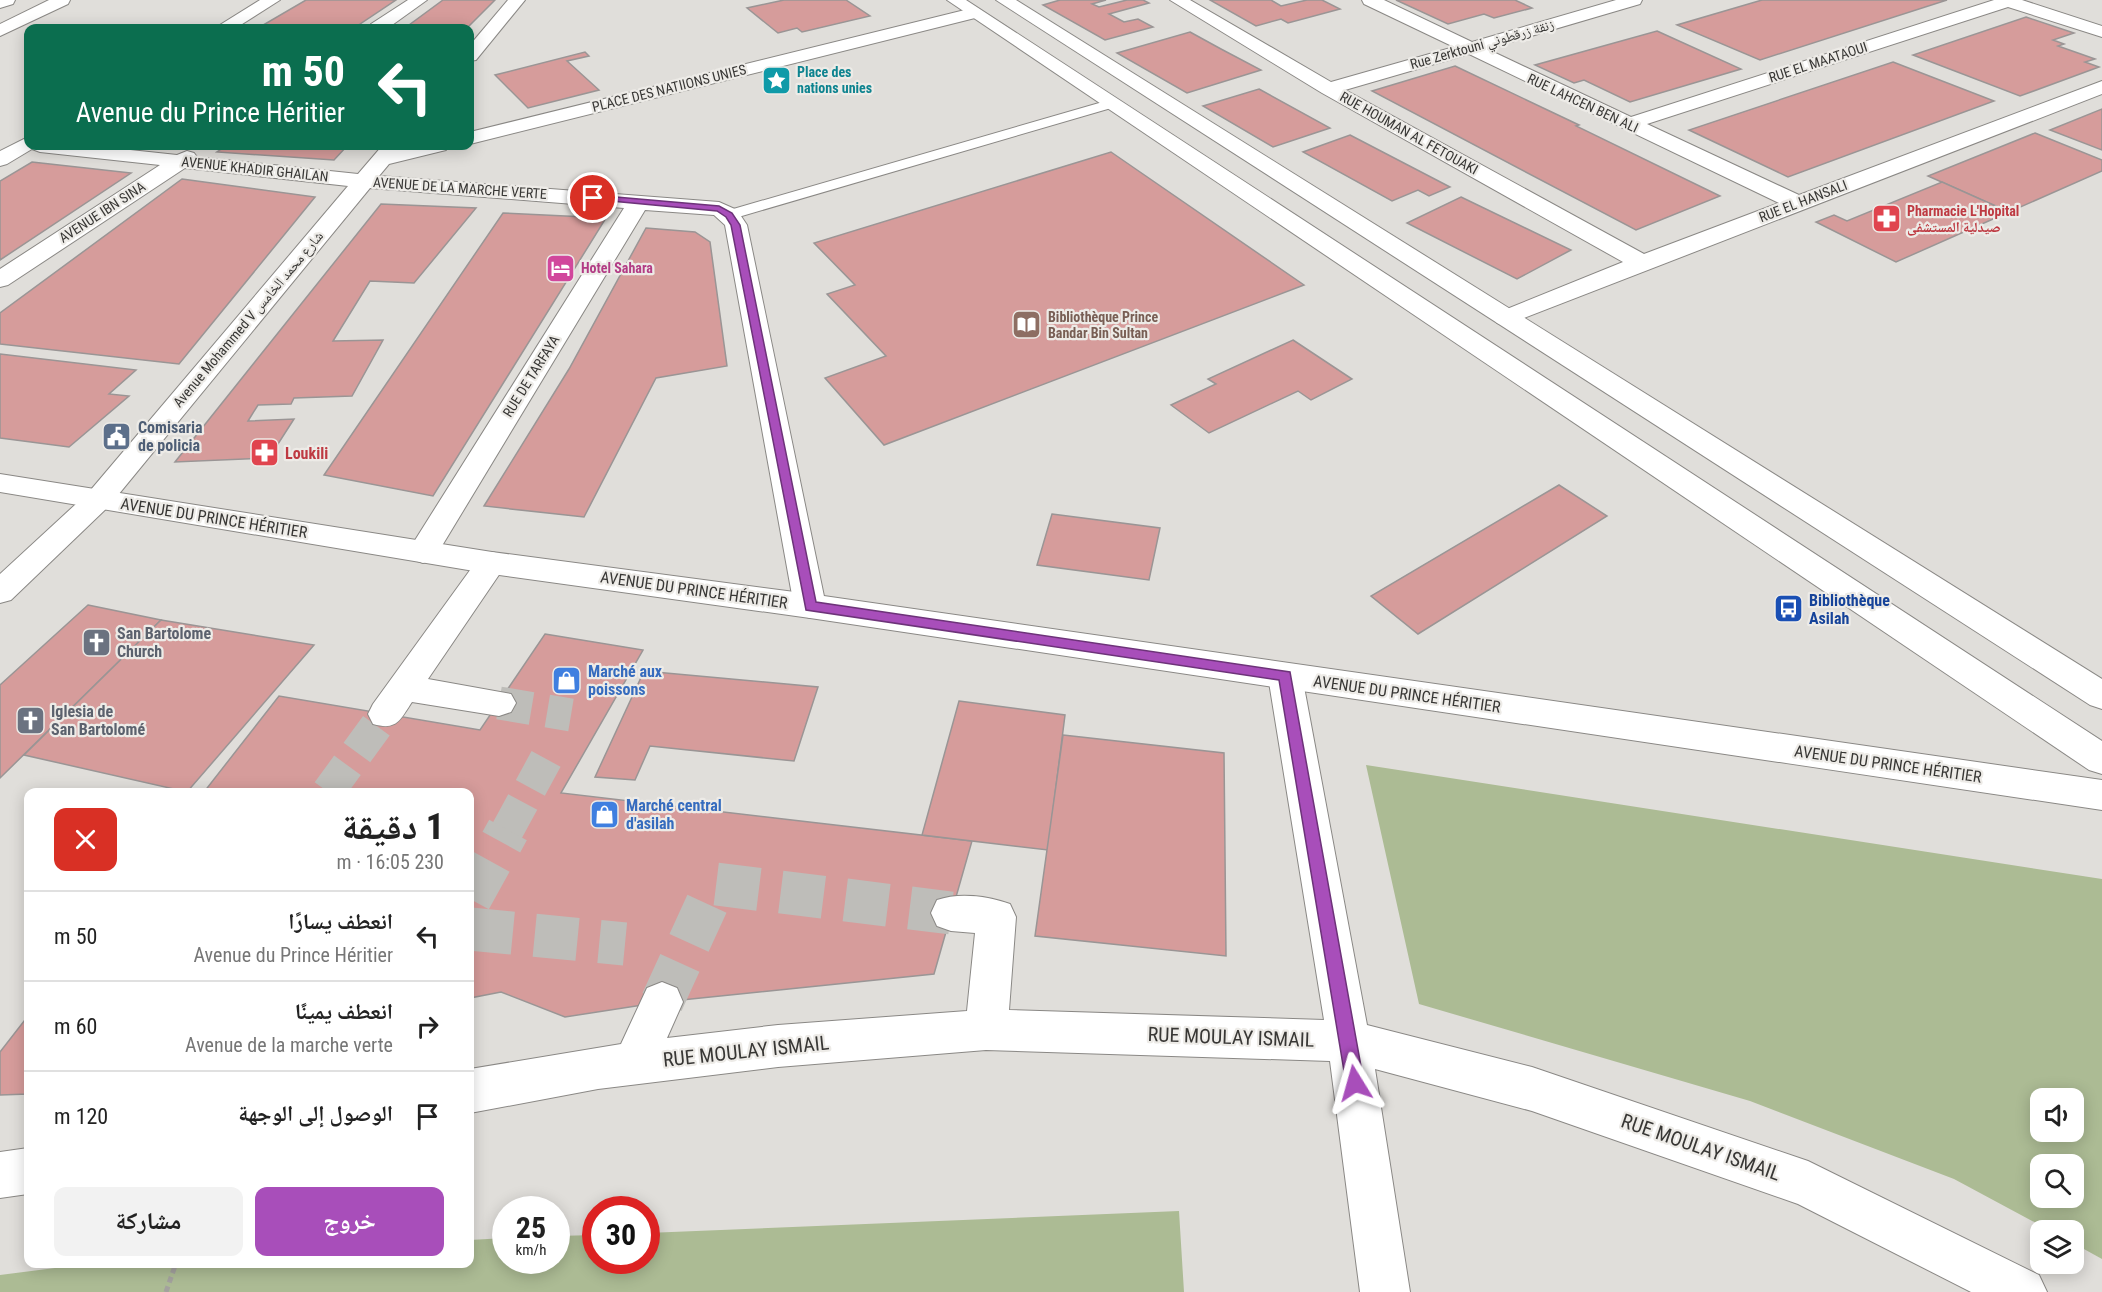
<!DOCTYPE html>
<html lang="ar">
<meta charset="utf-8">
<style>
:root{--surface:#fff;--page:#f2f2f2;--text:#222;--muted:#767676;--line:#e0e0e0;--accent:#a84eba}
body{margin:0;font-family:"Roboto Condensed","Noto Naskh Arabic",sans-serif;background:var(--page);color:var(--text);direction:rtl;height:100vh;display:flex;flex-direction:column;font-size:22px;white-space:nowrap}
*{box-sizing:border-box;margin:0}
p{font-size:20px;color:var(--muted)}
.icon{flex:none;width:33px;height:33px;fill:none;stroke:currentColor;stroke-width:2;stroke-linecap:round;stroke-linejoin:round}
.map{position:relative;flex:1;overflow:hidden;direction:ltr}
.side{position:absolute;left:24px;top:788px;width:450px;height:480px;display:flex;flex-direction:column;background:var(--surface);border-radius:12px;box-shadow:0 3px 15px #0003;direction:rtl}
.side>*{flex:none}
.hud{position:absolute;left:24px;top:24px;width:450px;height:126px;border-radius:12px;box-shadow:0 3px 15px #0003;direction:rtl;background:#0b6e4f;color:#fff;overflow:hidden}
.fabs{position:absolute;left:2030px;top:1088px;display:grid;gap:12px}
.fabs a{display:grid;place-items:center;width:54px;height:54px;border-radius:12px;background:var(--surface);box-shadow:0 3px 15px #0003;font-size:30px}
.speed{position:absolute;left:492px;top:1196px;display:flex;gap:12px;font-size:30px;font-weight:700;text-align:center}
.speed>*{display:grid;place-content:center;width:78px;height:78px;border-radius:50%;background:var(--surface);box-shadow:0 3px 15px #0003;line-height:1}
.speed small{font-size:15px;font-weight:400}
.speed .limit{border:9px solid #d22;background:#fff;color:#111}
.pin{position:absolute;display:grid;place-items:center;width:51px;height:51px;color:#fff;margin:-26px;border:3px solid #fff;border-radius:50%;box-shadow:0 2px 6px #0007}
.me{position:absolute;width:66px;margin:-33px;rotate:352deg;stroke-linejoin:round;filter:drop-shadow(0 0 4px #0008)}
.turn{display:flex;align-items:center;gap:21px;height:126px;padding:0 30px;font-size:27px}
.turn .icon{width:78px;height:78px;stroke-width:2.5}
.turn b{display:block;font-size:42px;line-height:51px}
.round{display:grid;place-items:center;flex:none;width:63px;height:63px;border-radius:12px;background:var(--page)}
.summary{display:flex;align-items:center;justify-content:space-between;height:102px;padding:0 30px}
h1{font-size:36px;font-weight:800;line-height:45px}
.action{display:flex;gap:12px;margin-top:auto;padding:12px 30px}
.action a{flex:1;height:69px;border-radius:12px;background:var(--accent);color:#fff;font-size:24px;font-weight:800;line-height:69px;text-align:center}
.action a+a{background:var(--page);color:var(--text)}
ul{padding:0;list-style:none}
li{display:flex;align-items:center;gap:18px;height:90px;padding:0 30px;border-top:2px solid var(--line)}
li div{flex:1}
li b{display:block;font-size:22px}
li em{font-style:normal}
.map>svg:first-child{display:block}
.green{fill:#acbb94;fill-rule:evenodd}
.building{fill:#d69c9b;stroke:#9a9595;stroke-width:1.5}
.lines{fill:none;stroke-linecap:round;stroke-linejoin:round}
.street-tunnel-far1{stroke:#bebdb9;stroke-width:33;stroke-dasharray:33 16;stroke-linecap:butt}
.street-tunnel{stroke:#bebdb9;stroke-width:43;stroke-dasharray:43 22;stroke-linecap:butt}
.lane-casing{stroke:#8a8885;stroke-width:2}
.street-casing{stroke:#8a8885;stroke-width:2}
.secondary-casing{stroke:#8a8885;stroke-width:2}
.primary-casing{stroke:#8a8885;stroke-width:2}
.path{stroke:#a3a19e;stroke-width:5;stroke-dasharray:6 4;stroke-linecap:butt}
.lane{fill:#fff;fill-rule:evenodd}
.street{fill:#fff;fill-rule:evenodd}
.secondary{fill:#fff;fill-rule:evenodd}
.primary{fill:#fff;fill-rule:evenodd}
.route{fill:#a84eba;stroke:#6d3379;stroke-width:1.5}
.labels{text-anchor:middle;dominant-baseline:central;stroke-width:4.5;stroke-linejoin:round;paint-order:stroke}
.far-street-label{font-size:14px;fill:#383735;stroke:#edebe7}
.far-culture-label{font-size:14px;font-weight:bold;fill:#0d838f;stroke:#edebe7;text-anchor:start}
.far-health-label{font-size:14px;font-weight:bold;fill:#be3a42;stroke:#edebe7;text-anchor:start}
.far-hotel-label{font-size:14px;font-weight:bold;fill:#b23c85;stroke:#edebe7;text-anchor:start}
.far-education-label{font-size:14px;font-weight:bold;fill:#785e54;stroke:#edebe7;text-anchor:start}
.service-label{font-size:16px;font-weight:bold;fill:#4e5e75;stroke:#edebe7;text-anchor:start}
.health-label{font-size:16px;font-weight:bold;fill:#be3a42;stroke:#edebe7;text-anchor:start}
.street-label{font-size:16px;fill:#383735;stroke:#edebe7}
.transit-label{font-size:16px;font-weight:bold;fill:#164399;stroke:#edebe7;text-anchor:start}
.worship-label{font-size:16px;font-weight:bold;fill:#5b616d;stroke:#edebe7;text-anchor:start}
.shop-label{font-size:16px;font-weight:bold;fill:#366cbe;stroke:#edebe7;text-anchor:start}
.near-street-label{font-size:20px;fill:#383735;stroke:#edebe7}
</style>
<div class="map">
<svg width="2102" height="1292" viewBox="0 0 2102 1292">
<rect width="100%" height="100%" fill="#e0deda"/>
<!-- green -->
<g class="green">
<path d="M1366,765L2102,879V1259L2073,1243V1230H2049L1954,1179L1750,1101L1419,1004ZM2040,1098H2073V1131H2040ZM2040,1164H2073V1197H2040Z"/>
<polygon points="1179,1211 1184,1292 0,1292 0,1275 94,1263 470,1263 470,1240 505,1238 506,1260 556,1260 557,1236 595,1235 596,1260 646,1260 647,1233"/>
</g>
<!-- building -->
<g class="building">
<polygon points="306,0 396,0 354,28 258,28"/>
<polygon points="443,0 495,0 467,28 405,28"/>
<polygon points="784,0 846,0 870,16 802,32 797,28 778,33 747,8"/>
<polygon points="1060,0 1106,0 1092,4 1099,7 1127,0 1143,0 1149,3 1109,14 1124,22 1138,19 1153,27 1105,40 1043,5"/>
<polygon points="1210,0 1271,0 1281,6 1307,0 1322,0 1340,9 1288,23 1281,19 1256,26"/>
<polygon points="1396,0 1515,0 1532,8 1494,18 1484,14 1448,24"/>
<polygon points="1762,0 1947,0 1760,60 1677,25"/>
<polygon points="2026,17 2074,33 2053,40 2064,44 2058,46 2095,59 2085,62 2099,67 2020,96 1913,55"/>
<polygon points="1657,31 1741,69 1630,102 1584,80 1574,83 1535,65"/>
<polygon points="1190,32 1221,49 1261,70 1187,93 1117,53"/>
<polygon points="585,52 589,56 567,61 599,90 528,108 495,75"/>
<polygon points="1893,62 1994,101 1788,177 1689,130"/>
<polygon points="1455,66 1579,125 1576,126 1720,196 1636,230 1372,91"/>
<polygon points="1259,89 1330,128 1273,147 1203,106"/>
<polygon points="2102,109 2102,150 2050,130"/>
<polygon points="2035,133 2102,160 2102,171 2009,212 1928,176"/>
<polygon points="1350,135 1450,187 1429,196 1418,190 1392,201 1303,152"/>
<polygon points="226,146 347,146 334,160 217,152"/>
<polygon points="1111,152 1304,285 884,445 825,378 886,356 827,294 855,285 814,243"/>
<polygon points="32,162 131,173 0,260 0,181"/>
<polygon points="182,179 315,197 179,364 0,344 0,313"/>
<polygon points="1942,182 2009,212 1896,262 1816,222 1834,215 1847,221"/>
<polygon points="1461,197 1571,250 1517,279 1407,223"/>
<polygon points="381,204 476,208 414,283 370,281 333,341 383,340 352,396 294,398 291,404 258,405 248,421 294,419 269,458 175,462"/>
<polygon points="503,213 606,218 433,496 324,475"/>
<polygon points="646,228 695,232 710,242 727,366 656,378 584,517 484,506 569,369"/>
<polygon points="1293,340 1352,379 1311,400 1298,391 1209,433 1171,405 1216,384 1208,379"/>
<polygon points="0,354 136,370 109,394 129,396 69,447 0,438"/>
<polygon points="1559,485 1607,516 1418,634 1371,596"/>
<polygon points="1052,514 1160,528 1149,580 1037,565"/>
<polygon points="88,605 161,620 0,778 0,685"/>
<polygon points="161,620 314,645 187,792 24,755"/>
<polygon points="545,634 643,650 561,793 972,841 934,974 662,1002 565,1017 501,992 470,998 470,792 204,792 279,696 480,730"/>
<polygon points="644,671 818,687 794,761 650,746 635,780 595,777"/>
<polygon points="959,701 1065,715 1048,850 922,835"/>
<polygon points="1063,735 1224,753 1226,956 1035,936"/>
<polygon points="28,1016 28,1094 0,1095 0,1052"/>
</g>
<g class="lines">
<!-- street-tunnel-far1 -->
<g class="street-tunnel-far1">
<polyline points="499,703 571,715"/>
<polyline points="328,792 385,714"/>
<polyline points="507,831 552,748"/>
</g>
<!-- street-tunnel -->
<g class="street-tunnel">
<polyline points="470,899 508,830"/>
<polyline points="470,929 625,944"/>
<polyline points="662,1002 716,884 951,913"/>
</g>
<defs>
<polygon id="lane" points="1113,99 1120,103 1118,106 735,218 729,220 721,215 723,212"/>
<g id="street">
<polygon points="0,0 15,0 13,4 0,8"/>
<polygon points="49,0 70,0 68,4 0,36 0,24"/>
<polygon points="260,0 280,0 236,28 215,28"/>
<polygon points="408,0 427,0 388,28 369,28 371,24"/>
<polygon points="508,0 525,0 476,60 470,61 470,45"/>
<path d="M1170,0H1190L1331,82L1454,47L1364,4L1362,0H1384L1472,42L1616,0H1642L1640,4L1487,49L1631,117L1994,0H2022L2102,26V37L2008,7L1647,124L1799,195L2102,81V94L1506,325L1497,323L1494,318L1497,313L1623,262L1322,93ZM1469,54L1779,203L1644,254L1345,90Z"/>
<polygon points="973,8 979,9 982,13 979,17 470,144 470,132"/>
<polygon points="28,137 28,146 93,146 177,155 187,151 194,153 197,157 358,174 382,146 403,146 401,149 415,146 449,146 446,150 389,164 379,176 719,202 737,210 747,225 826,606 821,614 810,618 799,614 794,606 725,225 714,215 645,210 434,559 423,563 412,559 408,552 412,545 624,208 370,188 109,506 11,600 0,603 0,574 89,492 348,186 185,168 8,285 0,287 0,269 160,165 40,152 32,149 7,164 0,166 0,151"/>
<path d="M492,552L503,555L507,563L428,679L511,694L516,703L511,712L499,716L412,702C400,720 397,731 373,724L368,714L373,704L481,555Z"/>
<path d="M1285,663L1297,667L1302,676L1367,1025L1532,1067L1808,1161L2039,1275L2047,1292H1971L1798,1204L1532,1111L1375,1069L1410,1292H1360L1330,1061L986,1050L778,1067L598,1089L470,1113V1069L621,1044L647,988L662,982L677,988L683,1002L667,1038L778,1025L967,1011L975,933L951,931L937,926L931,913L937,900C959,892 988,896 1010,904L1016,917L1009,1010L1324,1020L1268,676L1273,667Z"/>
<polygon points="28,1148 28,1194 0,1198 0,1152"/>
</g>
<polygon id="secondary" points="0,474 492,552 810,594 2102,780 2102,810 810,618 492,574 0,492"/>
<g id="primary">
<polygon points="947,0 966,0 2102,741 2102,774 2089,770"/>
<polygon points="996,0 1016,0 2102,679 2102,709 2090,705"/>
</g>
</defs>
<!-- lane casing -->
<use href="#lane" class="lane-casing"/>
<!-- street casing -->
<use href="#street" class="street-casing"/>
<!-- secondary casing -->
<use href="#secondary" class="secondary-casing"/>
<!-- primary casing -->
<use href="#primary" class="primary-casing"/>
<!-- path -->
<polyline class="path" points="166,1292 176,1263"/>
<!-- lane -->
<use href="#lane" class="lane"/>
<!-- street -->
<use href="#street" class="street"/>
<!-- secondary -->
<use href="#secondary" class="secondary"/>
<!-- primary -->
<use href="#primary" class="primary"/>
</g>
<!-- route -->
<polygon class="route" points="593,195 719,206 732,213 740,225 816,602 1290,672 1364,1083 1361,1090 1355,1092 1349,1090 1346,1083 1279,680 806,610 731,225 726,217 717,211 590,199 590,196"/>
<!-- icons -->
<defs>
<symbol id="sight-square" viewBox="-11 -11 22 22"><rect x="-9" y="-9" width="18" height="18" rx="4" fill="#0f9aa8" stroke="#edebe7"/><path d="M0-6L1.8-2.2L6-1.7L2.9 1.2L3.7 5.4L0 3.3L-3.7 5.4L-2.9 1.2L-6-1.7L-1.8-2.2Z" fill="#fff"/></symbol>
<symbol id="pharmacy-square" viewBox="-11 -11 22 22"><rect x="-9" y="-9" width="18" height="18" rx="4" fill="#e0444e" stroke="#edebe7"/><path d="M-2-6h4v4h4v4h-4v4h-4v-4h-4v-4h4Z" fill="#fff"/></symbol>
<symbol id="hotel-square" viewBox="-11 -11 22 22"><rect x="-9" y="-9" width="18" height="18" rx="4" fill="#d1479c" stroke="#edebe7"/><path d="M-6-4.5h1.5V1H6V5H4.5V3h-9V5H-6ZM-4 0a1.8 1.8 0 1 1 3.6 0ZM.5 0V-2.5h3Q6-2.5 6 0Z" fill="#fff"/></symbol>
<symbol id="library-square" viewBox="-11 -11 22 22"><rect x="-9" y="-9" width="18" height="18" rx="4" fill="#8d6e63" stroke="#edebe7"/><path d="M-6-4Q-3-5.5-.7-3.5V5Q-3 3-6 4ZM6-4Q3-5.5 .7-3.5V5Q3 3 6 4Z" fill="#fff"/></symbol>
<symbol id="civic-square" viewBox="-11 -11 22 22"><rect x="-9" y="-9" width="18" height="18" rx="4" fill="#5c6f8a" stroke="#edebe7"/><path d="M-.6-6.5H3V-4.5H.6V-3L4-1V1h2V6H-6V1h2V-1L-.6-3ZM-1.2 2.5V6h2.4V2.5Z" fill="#fff"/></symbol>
<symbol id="bus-square" viewBox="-11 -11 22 22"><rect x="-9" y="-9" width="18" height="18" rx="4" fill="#1a4fb4" stroke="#edebe7"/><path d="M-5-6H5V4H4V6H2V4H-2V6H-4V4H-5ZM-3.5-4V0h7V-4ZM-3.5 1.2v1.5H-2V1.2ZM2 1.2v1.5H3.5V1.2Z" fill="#fff"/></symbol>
<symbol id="church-square" viewBox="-11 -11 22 22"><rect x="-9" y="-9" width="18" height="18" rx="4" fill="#6b7280" stroke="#edebe7"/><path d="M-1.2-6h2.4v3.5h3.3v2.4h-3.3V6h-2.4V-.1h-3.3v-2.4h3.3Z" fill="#fff"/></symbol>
<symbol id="shop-square" viewBox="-11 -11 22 22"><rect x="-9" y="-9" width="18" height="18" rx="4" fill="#3f7fe0" stroke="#edebe7"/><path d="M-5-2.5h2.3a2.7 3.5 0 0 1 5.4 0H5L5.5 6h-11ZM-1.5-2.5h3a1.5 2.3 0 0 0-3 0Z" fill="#fff"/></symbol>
</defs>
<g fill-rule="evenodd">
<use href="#sight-square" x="760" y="64" width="33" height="33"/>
<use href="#pharmacy-square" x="1870" y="202" width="33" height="33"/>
<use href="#hotel-square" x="544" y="252" width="33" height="33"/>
<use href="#library-square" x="1010" y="308" width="33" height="33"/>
<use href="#civic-square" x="100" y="420" width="33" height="33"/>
<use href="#pharmacy-square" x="248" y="436" width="33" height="33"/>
<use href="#bus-square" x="1772" y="592" width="33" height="33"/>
<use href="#church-square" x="80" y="626" width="33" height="33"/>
<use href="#shop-square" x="550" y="664" width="33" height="33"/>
<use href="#church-square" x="14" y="704" width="33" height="33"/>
<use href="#shop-square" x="588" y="798" width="33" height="33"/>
</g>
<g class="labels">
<!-- far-street labels -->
<g class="far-street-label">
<text transform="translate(1482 44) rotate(-16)">Rue Zerktouni زنقة زرقطوني</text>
<text transform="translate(1818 62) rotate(-18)">RUE EL MAATAOUI</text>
<text transform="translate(669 88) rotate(-14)">PLACE DES NATIIONS UNIES</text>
<text transform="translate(1583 103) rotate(25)">RUE LAHCEN BEN ALI</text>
<text transform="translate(1409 133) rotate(29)">RUE HOUMAN AL FETOUAKI</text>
<text transform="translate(255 169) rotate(6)">AVENUE KHADIR GHAILAN</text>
<text transform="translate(460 188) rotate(4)">AVENUE DE LA MARCHE VERTE</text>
<text transform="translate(1803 201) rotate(-21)">RUE EL HANSALI</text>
<text transform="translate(102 212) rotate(-33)">AVENUE IBN SINA</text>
<text transform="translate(248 319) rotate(-50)">Avenue Mohammed V شارع محمد الخامس</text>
<text transform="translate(531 376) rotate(-58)">RUE DE TARFAYA</text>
</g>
<!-- far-culture labels -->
<g class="far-culture-label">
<text x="797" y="72">Place des<tspan x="797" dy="16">nations unies</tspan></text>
</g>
<!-- far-health labels -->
<g class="far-health-label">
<text x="1907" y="211">Pharmacie L'Hopital<tspan x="1907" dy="16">صيدلية المستشفى</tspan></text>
</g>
<!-- far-hotel labels -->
<g class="far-hotel-label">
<text x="581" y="268">Hotel Sahara</text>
</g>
<!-- far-education labels -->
<g class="far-education-label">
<text x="1048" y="317">Bibliothèque Prince<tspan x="1048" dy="16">Bandar Bin Sultan</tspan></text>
</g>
<!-- service labels -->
<g class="service-label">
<text x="138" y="427">Comisaria<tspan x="138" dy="18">de policia</tspan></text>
</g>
<!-- health labels -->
<g class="health-label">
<text x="285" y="453">Loukili</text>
</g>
<!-- street labels -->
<g class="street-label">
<text transform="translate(214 518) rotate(9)">AVENUE DU PRINCE HÉRITIER</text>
<text transform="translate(694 590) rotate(8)">AVENUE DU PRINCE HÉRITIER</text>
<text transform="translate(1407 694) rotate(8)">AVENUE DU PRINCE HÉRITIER</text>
<text transform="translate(1888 764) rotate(8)">AVENUE DU PRINCE HÉRITIER</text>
</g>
<!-- transit labels -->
<g class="transit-label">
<text x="1809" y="600">Bibliothèque<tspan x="1809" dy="18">Asilah</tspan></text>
</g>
<!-- worship labels -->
<g class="worship-label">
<text x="117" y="633">San Bartolome<tspan x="117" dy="18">Church</tspan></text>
<text x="51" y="711">Iglesia de<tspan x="51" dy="18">San Bartolomé</tspan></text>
</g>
<!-- shop labels -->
<g class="shop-label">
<text x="588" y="671">Marché aux<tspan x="588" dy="18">poissons</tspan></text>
<text x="626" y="805">Marché central<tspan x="626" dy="18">d'asilah</tspan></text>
</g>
<!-- near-street labels -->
<g class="near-street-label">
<text transform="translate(1231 1037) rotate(2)">RUE MOULAY ISMAIL</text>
<text transform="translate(746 1051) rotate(-6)">RUE MOULAY ISMAIL</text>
<text transform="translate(1701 1147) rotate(19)">RUE MOULAY ISMAIL</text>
</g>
</g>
</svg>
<div class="fabs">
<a><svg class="icon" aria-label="sound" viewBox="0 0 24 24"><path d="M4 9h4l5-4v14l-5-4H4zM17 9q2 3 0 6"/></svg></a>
<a><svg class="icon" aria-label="search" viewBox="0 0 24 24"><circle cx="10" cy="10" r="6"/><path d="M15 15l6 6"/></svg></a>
<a><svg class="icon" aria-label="layers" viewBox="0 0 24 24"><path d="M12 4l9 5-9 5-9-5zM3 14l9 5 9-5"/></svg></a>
</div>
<div class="speed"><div>25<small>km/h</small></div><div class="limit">30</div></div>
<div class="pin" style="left:593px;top:198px;background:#d93025"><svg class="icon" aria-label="arrive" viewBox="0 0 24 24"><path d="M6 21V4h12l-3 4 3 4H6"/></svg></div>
<svg class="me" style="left:1355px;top:1083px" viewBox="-20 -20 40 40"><path d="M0-17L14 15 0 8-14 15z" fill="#a84eba" stroke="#fff" stroke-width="4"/></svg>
<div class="hud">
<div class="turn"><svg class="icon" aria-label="left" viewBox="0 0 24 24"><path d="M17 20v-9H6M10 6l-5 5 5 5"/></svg><div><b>50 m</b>Avenue du Prince Héritier</div></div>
</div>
<section class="side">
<div class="summary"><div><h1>1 دقيقة</h1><p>230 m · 16:05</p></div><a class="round" style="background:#d93025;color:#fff"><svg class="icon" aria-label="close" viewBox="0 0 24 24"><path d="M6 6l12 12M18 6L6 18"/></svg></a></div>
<ul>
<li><svg class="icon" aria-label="left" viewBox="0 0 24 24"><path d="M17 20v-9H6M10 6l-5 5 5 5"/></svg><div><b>انعطف يسارًا</b><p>Avenue du Prince Héritier</p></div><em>50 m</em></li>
<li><svg class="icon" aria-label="right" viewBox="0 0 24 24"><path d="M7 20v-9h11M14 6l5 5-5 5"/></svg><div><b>انعطف يمينًا</b><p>Avenue de la marche verte</p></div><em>60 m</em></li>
<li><svg class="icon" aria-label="arrive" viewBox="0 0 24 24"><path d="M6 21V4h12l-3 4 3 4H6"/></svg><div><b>الوصول إلى الوجهة</b></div><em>120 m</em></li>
</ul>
<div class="action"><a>خروج</a><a>مشاركة</a></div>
</section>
</div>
